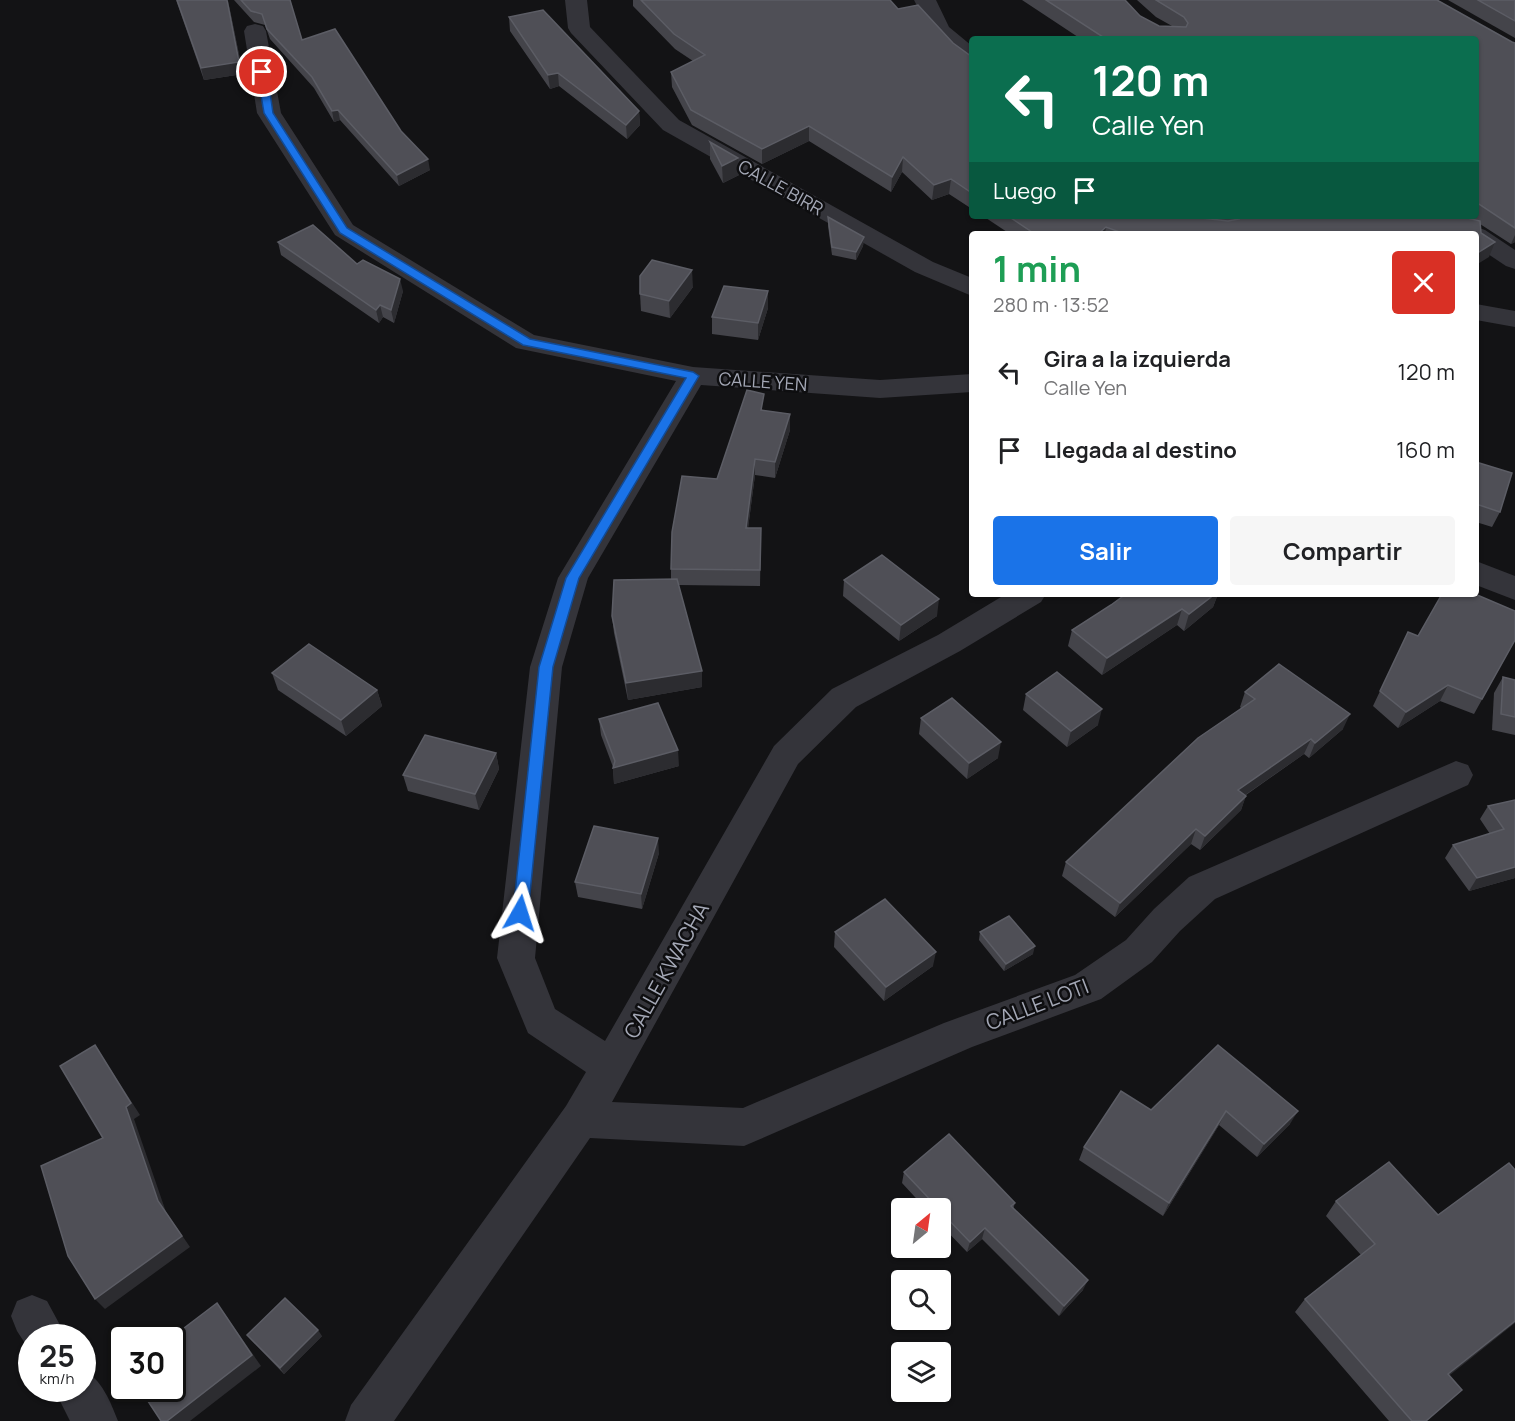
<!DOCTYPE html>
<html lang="es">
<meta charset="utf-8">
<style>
:root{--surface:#fff;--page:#f6f6f6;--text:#202124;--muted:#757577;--accent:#1a73e8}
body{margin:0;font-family:Manrope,sans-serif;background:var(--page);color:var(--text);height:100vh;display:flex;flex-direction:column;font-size:22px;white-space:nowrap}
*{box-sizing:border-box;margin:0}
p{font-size:20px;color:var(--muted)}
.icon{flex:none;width:33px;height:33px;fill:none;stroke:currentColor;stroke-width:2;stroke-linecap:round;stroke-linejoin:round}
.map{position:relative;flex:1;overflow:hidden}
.drawer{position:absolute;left:969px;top:231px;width:510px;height:366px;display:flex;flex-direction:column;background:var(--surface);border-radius:6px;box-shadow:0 2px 4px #0004}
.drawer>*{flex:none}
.guide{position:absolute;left:969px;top:36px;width:510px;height:183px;border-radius:6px;box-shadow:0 2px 4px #0004;background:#0b6e4f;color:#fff;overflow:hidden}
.needle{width:39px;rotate:29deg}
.tools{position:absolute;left:891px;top:1198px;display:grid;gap:12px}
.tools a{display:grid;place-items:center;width:60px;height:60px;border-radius:6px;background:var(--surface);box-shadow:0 2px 4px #0004;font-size:30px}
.speed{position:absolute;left:18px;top:1324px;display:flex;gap:12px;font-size:30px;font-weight:700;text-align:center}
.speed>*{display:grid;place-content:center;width:78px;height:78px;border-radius:50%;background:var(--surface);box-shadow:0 2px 4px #0004;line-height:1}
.speed small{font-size:15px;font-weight:400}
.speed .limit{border:3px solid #111;border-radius:9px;background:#fff;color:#111}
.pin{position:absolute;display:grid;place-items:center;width:51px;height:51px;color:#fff;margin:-26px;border:3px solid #fff;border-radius:50%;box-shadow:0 2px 6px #0007}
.me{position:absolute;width:66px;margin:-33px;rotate:6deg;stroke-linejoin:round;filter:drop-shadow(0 0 4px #0008)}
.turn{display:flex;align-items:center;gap:21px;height:126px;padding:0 24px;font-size:27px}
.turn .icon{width:78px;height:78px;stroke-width:2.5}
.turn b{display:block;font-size:42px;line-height:51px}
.then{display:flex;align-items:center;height:57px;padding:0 24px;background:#0003;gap:12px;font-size:22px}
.round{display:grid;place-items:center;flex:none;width:63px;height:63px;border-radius:6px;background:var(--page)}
.overview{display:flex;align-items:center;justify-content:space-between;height:102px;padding:0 24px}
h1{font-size:36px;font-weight:700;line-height:45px;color:#1e9e55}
.primary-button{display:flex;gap:12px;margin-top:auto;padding:12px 24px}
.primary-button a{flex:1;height:69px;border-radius:6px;background:var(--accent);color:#fff;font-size:24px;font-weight:700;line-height:69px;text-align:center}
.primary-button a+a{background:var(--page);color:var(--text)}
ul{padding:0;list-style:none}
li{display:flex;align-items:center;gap:18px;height:78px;padding:0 24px}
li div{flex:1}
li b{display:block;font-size:22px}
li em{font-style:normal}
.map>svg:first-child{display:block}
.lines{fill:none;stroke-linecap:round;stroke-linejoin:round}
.minor{fill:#34343a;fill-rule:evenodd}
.wall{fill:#44444a}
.shaded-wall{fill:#2c2c30}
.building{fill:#4f4f56;stroke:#5c5d65;stroke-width:1.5}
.route{fill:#1a73e8;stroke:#114b97;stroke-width:1.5}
.labels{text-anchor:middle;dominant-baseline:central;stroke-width:5;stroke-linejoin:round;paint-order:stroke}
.far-street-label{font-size:18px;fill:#a4a8b6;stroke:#0e0e10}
.street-label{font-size:21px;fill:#a4a8b6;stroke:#0e0e10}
</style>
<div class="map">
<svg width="1515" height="1421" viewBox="0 0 1515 1421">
<rect width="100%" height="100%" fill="#131315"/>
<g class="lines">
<!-- minor -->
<g class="minor">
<polygon points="565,0 587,0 590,27 679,120 933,262 972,278 972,296 915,272 663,130 571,33 568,28"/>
<path d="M914,0H936L949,27L972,46V64C944,57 926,24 914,0Z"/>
<polygon points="255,24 263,26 266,31 281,113 353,225 534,335 693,367 880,380 972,374 972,392 880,398 701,385 588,578 562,667 535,958 555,1009 605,1041 774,746 832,689 938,635 1006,594 1046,594 1041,602 960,651 856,707 798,764 612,1102 743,1108 944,1023 1075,975 1126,940 1154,909 1189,877 1456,761 1468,765 1473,775 1468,785 1215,899 1180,931 1152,962 1101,999 972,1047 758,1140 744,1146 590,1138 394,1421 345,1421 351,1405 566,1106 586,1072 528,1033 497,958 530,667 558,578 676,381 516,348 335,235 257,113 244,31 247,26"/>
<polygon points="1476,227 1485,230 1515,250 1515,269 1506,266 1476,246 1476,234 1464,234 1467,230"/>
<polygon points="1476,304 1515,311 1515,327 1476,320"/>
<polygon points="1476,561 1515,576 1515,600 1476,585"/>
<polygon points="32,1295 47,1301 67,1338 32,1338 32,1354 17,1331 11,1316 17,1301"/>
<path d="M82,1370C101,1377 111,1403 118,1421H70L54,1389H82Z"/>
</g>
</g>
<!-- wall -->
<g class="wall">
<polygon points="176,0 229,6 243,74 204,80"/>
<polygon points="234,0 290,0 302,40 401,131 430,170 399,186 340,120 334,122 314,88 270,39 265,25 254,22"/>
<polygon points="633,0 890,0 898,9 953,43 972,57 972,209 949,194 932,200 902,172 891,192 809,141 762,164 692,125 672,87 671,72 693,61 675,49 633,6"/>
<polygon points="1022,0 1125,0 1140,16 1159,26 1172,26 1156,17 1137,0 1437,0 1512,42 1515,43 1515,242 1511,244 1480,224 1481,233 1489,257 1476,234 1010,234 983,216 1184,216 1214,220 1210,218 1195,216 1459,216 1474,220 1469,216 1476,216 1476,39 1081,39"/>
<polygon points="1448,0 1515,0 1515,38"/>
<polygon points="509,17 639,111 640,125 627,139 559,86 550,89 510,31"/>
<polygon points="710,142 739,175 723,183 710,159"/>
<polygon points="828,217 864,237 863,246 856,260 832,255 828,226"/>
<polygon points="278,242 357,264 403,291 394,323 383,317 379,323 281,255"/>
<polygon points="693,287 670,318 641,311 640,294"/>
<polygon points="768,291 768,308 758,340 712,334 712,317"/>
<polygon points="763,411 790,414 790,430 775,478 755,475 748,528 761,528 760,586 678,585 702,687 628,700 614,633 612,616 671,579 671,569 717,479"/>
<polygon points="1476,462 1500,512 1492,527 1476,522"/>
<polygon points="844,580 937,616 899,641 843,596"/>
<polygon points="1126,594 1218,594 1213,607 1184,631 1177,625 1102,675 1068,646 1072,630 1111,605"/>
<polygon points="1408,632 1418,636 1515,640 1474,714 1440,701 1398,728 1373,706"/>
<polygon points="272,673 377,690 382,706 346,736 278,690"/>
<polygon points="1503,677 1515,680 1515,735 1492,730 1494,693"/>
<polygon points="1245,692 1343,729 1309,758 1304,754 1246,795 1241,810 1200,850 1191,844 1115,917 1062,876 1066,862 1242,709 1240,707"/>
<polygon points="1026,694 1098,725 1067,747 1023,710"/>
<polygon points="921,718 998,758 967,779 919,734"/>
<polygon points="599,719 679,766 614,784 613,767 601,735"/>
<polygon points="496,753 499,769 479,810 408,791 403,775"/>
<polygon points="1515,800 1515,878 1469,891 1445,858 1453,845 1490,834 1480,819 1488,806"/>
<polygon points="659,853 642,909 578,897 575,882"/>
<polygon points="835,932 933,966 884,1001 834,947"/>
<polygon points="980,932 1033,954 1004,971 979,940"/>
<polygon points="1218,1045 1290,1124 1257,1157 1219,1125 1163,1216 1079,1160 1084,1147 1151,1110"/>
<polygon points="904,1172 1015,1203 1013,1209 1083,1290 1059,1316 982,1239 967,1252 940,1224 940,1209 926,1209 902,1183"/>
<polygon points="1336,1201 1438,1215 1449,1375 1426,1421 1389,1421 1295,1312 1305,1299 1361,1255 1326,1216"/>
<polygon points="247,1335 322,1336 284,1374 252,1341"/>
</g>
<!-- shaded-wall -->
<g class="shaded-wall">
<polygon points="228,0 243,74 204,80 201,68"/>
<polygon points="558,73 559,86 550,89 548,75"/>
<polygon points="338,110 340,120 334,122 332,111"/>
<polygon points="639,111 640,125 627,139 626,125"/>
<polygon points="809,126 809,141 762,164 762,149"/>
<polygon points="903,157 902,172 891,192 892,177"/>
<polygon points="738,158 739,175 723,183 722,166"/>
<polygon points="428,159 430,170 399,186 397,175"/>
<polygon points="951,179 949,194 932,200 934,185"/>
<polygon points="1106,227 1105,234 1098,234"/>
<polygon points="1515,235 1515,242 1511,244"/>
<polygon points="864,237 863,246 856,260 856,252"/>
<polygon points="1495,242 1489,257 1476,265 1476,254"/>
<polygon points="692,270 693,287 670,318 669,301"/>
<polygon points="400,279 403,291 394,323 391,310"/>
<polygon points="768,291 768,308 758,340 758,323"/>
<polygon points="380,305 383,317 379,323 376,310"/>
<polygon points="790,414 790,430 775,478 775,462"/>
<polygon points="755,459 755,475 746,544 746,528"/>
<polygon points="1215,594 1218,594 1213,607 1184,631 1189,614"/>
<polygon points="939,599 937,616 899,641 901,625"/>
<polygon points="1182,609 1177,625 1102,675 1107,658"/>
<polygon points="702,671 702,687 628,700 626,683"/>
<polygon points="1448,685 1440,701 1398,728 1406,712"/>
<polygon points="377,690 382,706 346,736 341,720"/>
<polygon points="1102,709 1098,725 1067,747 1071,731"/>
<polygon points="1350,714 1343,729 1309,758 1315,743"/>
<polygon points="1311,739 1304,754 1232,804 1238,790"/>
<polygon points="1001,742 998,758 967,779 969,763"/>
<polygon points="678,750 679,766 614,784 613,768"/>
<polygon points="496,753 499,769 479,810 475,794"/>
<polygon points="1246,796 1241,810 1200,850 1205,836"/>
<polygon points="1196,829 1191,844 1115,917 1120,903"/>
<polygon points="658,838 659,853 642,909 641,894"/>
<polygon points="1515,867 1515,878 1469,891 1477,878"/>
<polygon points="1035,946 1033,954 1004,971 1006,964"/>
<polygon points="936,952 933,966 884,1001 886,987"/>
<polygon points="95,1045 140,1115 134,1119 166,1212 190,1247 105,1309 95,1299 158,1201"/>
<polygon points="1226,1111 1219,1125 1163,1216 1169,1203"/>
<polygon points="1298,1111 1290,1124 1257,1157 1264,1144"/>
<polygon points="985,1228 982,1239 967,1252 970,1242"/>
<polygon points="1088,1280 1083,1290 1059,1316 1064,1306"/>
<polygon points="217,1303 261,1366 190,1421 167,1421"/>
<polygon points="1515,1321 1515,1323 1435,1387 1448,1374"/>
<polygon points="318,1330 322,1336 284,1374 280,1368"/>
</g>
<!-- building -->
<g class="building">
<polygon points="177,0 227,0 239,62 201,68"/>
<polygon points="241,0 290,0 302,40 335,29 401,131 428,159 397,175 338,110 332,111 312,77 267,29 262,14 251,11"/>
<polygon points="641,0 890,0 898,9 918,5 953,43 972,57 972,193 951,179 934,185 903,157 892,177 809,126 762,149 691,110 671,72 705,55 674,34"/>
<polygon points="1046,0 1125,0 1140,16 1159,26 1186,27 1188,23 1184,17 1156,0 1437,0 1512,42 1515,43 1515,228 1476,202 1476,39 1106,39"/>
<polygon points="1478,0 1515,0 1515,21"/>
<polygon points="543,10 639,111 626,125 558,73 548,75 509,17"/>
<polygon points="710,142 738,158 722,166"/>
<polygon points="1008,216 1184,216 1228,221 1239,219 1237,216 1459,216 1480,221 1481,233 1495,242 1476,254 1476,234 1125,234 1106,227 1098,234 1035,234"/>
<polygon points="828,217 864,237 856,252 832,247"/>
<polygon points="313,225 357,264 363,260 400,279 391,310 380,305 376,310 278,242"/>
<polygon points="652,260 692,270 669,301 640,294 640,276"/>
<polygon points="724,286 768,291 758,323 712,317"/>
<polygon points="747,390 764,394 761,410 790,414 775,462 755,459 746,528 761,528 760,570 671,569 672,532 682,476 717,479"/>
<polygon points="1476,462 1512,473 1500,512 1476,504"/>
<polygon points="882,555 939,599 901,625 844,580"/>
<polygon points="677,579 702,671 626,683 612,616 614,580"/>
<polygon points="1126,594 1215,594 1189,614 1182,609 1107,658 1072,630 1111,605"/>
<polygon points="1442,594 1475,594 1515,611 1515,640 1482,699 1448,685 1406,712 1380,691 1408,632 1418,636"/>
<polygon points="309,644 377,690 341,720 272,673"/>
<polygon points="1279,664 1350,714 1315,743 1311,739 1238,790 1246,796 1205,836 1196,829 1120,903 1066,862 1198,738 1255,699 1245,692"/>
<polygon points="1057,672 1102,709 1071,731 1026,694"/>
<polygon points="1503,677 1515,680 1515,717 1501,714"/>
<polygon points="952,698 1001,742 969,763 921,718"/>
<polygon points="658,703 678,750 613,768 615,761 599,719"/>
<polygon points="425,735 496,753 475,794 403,775"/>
<polygon points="1515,800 1515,867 1477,878 1453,845 1504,829 1488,806"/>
<polygon points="594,826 658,838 641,894 575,882"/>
<polygon points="885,899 936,952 886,987 835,932"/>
<polygon points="1009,916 1035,946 1006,964 980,932"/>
<polygon points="95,1045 131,1103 126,1107 158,1201 182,1236 95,1299 68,1256 41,1166 103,1138 60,1066"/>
<polygon points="1218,1045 1298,1111 1264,1144 1226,1111 1169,1203 1084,1147 1121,1091 1151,1110"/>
<polygon points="949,1134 1015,1203 1011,1206 1088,1280 1064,1306 985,1228 970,1242 940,1211 940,1209 939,1209 904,1172"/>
<polygon points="1389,1162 1438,1215 1509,1163 1515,1170 1515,1321 1448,1374 1462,1390 1426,1421 1412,1421 1305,1299 1375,1244 1336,1201"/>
<polygon points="285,1298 318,1330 280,1368 247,1335"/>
<polygon points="217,1303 252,1355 167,1421 161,1421 140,1389 172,1389 172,1338 171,1338"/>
</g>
<!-- route -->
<polygon class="route" points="262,69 267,72 273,113 347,228 530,339 693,372 699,376 579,578 553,667 528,913 526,918 520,920 515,918 513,913 539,667 566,578 686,378 523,345 340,233 264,113 257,72"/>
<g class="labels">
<!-- far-street labels -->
<g class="far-street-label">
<text transform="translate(781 187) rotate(29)">CALLE BIRR</text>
<text transform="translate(763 381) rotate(4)">CALLE YEN</text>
</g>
<!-- street labels -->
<g class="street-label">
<text transform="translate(666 970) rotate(-61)">CALLE KWACHA</text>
<text transform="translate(1037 1004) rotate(-21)">CALLE LOTI</text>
</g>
</g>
</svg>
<div class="tools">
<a><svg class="needle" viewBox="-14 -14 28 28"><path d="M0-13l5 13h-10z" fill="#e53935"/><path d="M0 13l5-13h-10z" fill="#757577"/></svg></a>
<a><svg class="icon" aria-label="search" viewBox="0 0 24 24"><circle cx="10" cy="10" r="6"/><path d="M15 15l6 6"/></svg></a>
<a><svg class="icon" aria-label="layers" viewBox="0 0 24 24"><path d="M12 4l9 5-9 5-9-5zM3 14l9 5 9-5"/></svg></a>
</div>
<div class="speed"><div>25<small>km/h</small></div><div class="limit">30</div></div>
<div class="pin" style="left:262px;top:72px;background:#d93025"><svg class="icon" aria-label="arrive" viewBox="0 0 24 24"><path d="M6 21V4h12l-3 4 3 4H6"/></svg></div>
<svg class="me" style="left:520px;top:913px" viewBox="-20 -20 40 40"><path d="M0-17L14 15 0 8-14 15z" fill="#1a73e8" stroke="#fff" stroke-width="4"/></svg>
<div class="guide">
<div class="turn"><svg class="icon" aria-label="left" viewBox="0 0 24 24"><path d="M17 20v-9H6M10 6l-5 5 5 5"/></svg><div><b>120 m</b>Calle Yen</div></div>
<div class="then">Luego<svg class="icon" aria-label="arrive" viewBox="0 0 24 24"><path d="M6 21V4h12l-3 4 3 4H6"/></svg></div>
</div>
<section class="drawer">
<div class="overview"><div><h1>1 min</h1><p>280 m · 13:52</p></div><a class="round" style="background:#d93025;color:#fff"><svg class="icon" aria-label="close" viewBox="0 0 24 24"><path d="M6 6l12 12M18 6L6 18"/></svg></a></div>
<ul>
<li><svg class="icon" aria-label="left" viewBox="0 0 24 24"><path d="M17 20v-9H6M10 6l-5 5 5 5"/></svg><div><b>Gira a la izquierda</b><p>Calle Yen</p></div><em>120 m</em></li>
<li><svg class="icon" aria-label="arrive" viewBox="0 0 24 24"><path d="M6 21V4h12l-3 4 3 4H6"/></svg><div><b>Llegada al destino</b></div><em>160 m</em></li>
</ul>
<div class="primary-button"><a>Salir</a><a>Compartir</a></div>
</section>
</div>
